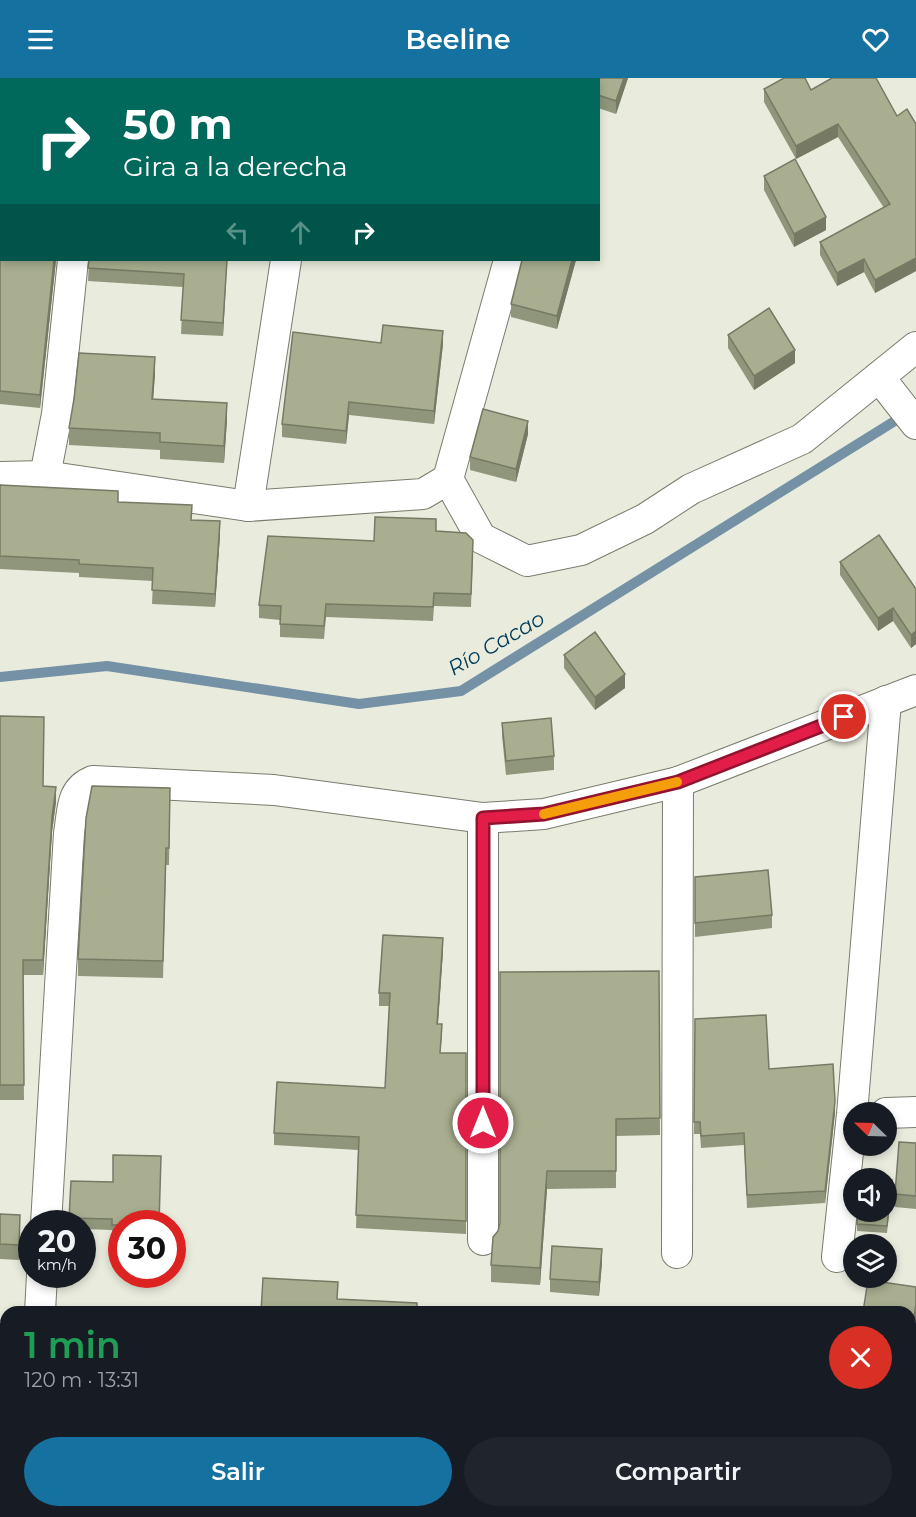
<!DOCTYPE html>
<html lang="es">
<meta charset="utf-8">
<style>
:root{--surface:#171b24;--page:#20242c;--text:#f1f3f6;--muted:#9ea1a6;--accent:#1471a0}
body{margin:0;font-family:Montserrat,sans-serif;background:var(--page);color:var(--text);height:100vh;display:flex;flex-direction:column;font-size:22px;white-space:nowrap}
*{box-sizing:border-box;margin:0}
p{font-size:20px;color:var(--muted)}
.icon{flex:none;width:33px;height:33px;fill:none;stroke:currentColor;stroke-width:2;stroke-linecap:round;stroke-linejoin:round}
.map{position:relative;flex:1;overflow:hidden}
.drawer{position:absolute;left:0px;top:1228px;width:916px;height:212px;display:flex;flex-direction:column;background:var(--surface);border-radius:18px 18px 0 0;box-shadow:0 3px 9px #0003}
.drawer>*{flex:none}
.hud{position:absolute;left:0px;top:0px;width:600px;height:183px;box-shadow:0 3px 9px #0003;background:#00695c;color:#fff;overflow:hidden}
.needle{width:39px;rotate:293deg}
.controls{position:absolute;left:843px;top:1024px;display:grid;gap:12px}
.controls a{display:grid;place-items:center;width:54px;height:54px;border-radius:50%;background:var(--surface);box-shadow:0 3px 9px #0003;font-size:30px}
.speed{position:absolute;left:18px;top:1132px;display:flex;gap:12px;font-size:30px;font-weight:700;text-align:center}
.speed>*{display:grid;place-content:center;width:78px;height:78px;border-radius:50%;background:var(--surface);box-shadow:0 3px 9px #0003;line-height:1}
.speed small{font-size:15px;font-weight:400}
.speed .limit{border:9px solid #d22;background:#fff;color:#111}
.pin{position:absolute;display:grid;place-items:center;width:51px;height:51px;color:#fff;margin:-26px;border:3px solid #fff;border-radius:50%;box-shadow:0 2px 6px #0007}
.me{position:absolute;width:66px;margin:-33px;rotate:0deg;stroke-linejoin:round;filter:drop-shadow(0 0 4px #0008)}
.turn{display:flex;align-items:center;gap:21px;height:126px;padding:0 24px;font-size:27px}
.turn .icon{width:78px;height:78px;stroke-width:2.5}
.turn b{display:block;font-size:42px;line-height:51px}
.lanes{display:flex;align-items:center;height:57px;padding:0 24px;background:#0003;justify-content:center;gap:30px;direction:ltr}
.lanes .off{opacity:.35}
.round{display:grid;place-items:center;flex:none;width:63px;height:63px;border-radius:32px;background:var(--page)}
.head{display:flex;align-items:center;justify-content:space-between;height:102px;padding:0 24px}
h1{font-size:36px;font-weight:600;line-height:45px;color:#1e9e55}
.primary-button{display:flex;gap:12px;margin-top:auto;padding:12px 24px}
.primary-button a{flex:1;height:69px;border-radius:36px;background:var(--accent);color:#fff;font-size:24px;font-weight:600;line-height:69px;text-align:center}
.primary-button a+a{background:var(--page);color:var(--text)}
header{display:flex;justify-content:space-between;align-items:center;height:78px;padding:0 24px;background:var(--accent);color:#fff;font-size:27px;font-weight:600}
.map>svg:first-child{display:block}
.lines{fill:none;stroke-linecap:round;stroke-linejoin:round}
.stream{stroke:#7491a5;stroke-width:10}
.street-casing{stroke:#7a7c6e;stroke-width:32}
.street{stroke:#fff;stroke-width:30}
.wall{fill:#90967b}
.shaded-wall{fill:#767a64}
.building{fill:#a8ae8f;stroke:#767a64;stroke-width:1.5}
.route-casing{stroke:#92132f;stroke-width:15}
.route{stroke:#e11d48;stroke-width:10}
.slow{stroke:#f59e0b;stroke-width:10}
.labels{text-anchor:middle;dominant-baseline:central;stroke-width:6;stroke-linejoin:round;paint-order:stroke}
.water-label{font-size:21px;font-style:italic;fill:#003b58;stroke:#e9ecdd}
</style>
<header><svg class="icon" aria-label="menu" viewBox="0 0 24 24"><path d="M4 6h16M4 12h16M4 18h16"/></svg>Beeline<svg class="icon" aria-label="heart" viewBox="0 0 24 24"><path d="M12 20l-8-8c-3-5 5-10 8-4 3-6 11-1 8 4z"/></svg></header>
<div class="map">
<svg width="916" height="1439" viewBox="0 0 916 1439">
<rect width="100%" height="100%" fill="#e9ecdd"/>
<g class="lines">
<!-- stream -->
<polyline class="stream" points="0,599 107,588 359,626 461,613 906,336"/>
<defs>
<g id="street">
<polyline points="92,2 92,0"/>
<polyline points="307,2 307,0"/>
<polyline points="552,2 552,0"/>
<polyline points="879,299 916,346"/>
<polyline points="45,398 57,336 73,182"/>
<polyline points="0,399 45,398 248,428 423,416 448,401 509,182"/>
<polyline points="448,401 481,460 527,483 581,472 645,441 691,411 802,361 916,269"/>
<polyline points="248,428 286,182"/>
<polyline points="483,740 483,1162"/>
<polyline points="886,1035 916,1034"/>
<path d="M46,1146L69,755C73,733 70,712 93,703L274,712L483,740L544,736L678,704L916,612"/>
<polyline points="677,1175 678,704"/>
<polyline points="837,1179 852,1036 886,623"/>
<polyline points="40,1234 42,1197"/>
<polyline points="0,1258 6,1257"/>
<polyline points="98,1434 98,1439"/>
</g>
</defs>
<!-- street casing -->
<use href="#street" class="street-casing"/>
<!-- street -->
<use href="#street" class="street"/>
</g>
<!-- wall -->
<g class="wall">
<polygon points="0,0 44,0 43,2 2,2 2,182 56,182 40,330 0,326"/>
<polygon points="570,0 628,0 616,36 598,30 598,2"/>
<polygon points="764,11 811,12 897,38 916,46 916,193 875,215 864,194 837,208 820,177 820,164 884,130 838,59 796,81 764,24"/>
<polygon points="764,98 826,152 794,169 764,112"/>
<polygon points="89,182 227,182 223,258 181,256 183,209 88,203"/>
<polygon points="522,182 576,182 557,251 511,239 511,226"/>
<polygon points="728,257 795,285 754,312 728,270"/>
<polygon points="381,265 443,266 434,346 349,337 346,366 282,359 282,346"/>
<polygon points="155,296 153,321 227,342 224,385 160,381 160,372 69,367 69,350"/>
<polygon points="528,356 516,404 470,392 470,379"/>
<polygon points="0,407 118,424 192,442 220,457 215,529 152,526 153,503 79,499 79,495 0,491"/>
<polygon points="436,453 473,475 471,529 434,528 433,543 326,539 324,561 280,559 280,542 259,540 259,527 374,463"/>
<polygon points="840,484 916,511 916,566 911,570 893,543 878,553 840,497"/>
<polygon points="564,577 625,610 595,632 564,590"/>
<polygon points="0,638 43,708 56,724 52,754 43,897 23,897 24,1022 0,1022"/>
<polygon points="502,645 554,678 554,692 506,697 502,658"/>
<polygon points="170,727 169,787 166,787 163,900 78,898 78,881"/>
<polygon points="695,799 772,837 772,850 695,859"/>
<polygon points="443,873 438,946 442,959 440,975 466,975 466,1156 356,1150 358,1072 274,1067 274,1055 385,1010 389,928 379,928 379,915"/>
<polygon points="659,893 660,1057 616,1058 616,1110 547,1111 540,1207 491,1204 491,1187 498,1153"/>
<polygon points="695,941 835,1035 825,1125 747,1130 744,1067 701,1070 700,1056 694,1056"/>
<polygon points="916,1065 916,1131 895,1129 895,1116"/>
<polygon points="71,1103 113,1104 122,1146 122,1158 112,1158 112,1152 82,1151 82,1146 69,1146"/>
<polygon points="892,1109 887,1155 857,1153 857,1146"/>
<polygon points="0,1136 20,1137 19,1182 0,1181"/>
<polygon points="602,1185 599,1218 550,1214 550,1201"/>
<polygon points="916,1209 916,1239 914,1252 916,1252 916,1318 910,1317 910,1234"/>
</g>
<!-- shaded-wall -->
<g class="shaded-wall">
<polygon points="624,0 628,0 616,36 616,23"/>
<polygon points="838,46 838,59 796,81 796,68"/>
<polygon points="826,139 826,152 794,169 794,156"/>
<polygon points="916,180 916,193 875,215 875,202"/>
<polygon points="864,181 864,194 837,208 837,195"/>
<polygon points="54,182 56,182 40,330 40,317"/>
<polygon points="227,182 223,258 223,245"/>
<polygon points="572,182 576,182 557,251 557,238"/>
<polygon points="443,253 443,266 434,346 434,333"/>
<polygon points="795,272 795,285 754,312 754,298"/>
<polygon points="155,279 155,296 152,338 152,321"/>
<polygon points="349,324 349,337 346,366 346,353"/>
<polygon points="227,325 227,342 224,385 224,368"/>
<polygon points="528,343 528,356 516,404 516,391"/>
<polygon points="220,443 220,457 215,529 215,516"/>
<polygon points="893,530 893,543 878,553 878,540"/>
<polygon points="916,553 916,566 911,570 911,557"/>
<polygon points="625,596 625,610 595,632 595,619"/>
<polygon points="56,709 56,724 52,754 43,897 43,882 52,739"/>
<polygon points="443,860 443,873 437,959 437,946"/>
<polygon points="835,1023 835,1035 825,1125 825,1113"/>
<polygon points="547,1093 547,1111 540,1207 540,1190"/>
<polygon points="602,1171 602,1185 599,1218 599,1204"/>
<polygon points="916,1226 916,1239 912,1265 912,1252"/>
<polygon points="205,1434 228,1434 219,1439 199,1439"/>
</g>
<!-- building -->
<g class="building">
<polygon points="0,0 43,0 43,2 2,2 2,182 54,182 40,317 0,313"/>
<polygon points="115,0 295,0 296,2 115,2"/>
<rect x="341" y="0" width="115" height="2"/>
<polygon points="570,0 624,0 616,23 598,17 598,2 570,2"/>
<polygon points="784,0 805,0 811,12 832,0 876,0 897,38 907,31 916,46 916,180 875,202 864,181 837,195 820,164 890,126 838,46 796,68 764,11"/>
<polygon points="795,81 826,139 794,156 764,98"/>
<polygon points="89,182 227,182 223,245 181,242 184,196 88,190"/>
<polygon points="522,182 572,182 557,238 511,226"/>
<polygon points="769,230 795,272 754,298 728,257"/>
<polygon points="383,247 443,253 434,333 349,324 346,353 282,346 293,254 381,265"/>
<polygon points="79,275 155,279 152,321 227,325 224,368 160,364 160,355 69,350 74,321"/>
<polygon points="483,331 528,343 516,391 470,379"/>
<polygon points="0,407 118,413 118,424 192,427 191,442 220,443 215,516 152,512 153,490 79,486 79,482 0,478"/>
<polygon points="375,439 436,441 436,453 466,455 473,462 471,516 434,515 433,529 326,526 324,548 280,546 281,528 259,527 268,458 374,463"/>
<polygon points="879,457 916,511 916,553 911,557 893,530 878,540 840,484"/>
<polygon points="595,554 625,596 595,619 564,577"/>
<polygon points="0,638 44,639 43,708 56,709 52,739 43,882 23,882 24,1007 0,1007"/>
<polygon points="551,640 554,678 506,683 502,645"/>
<polygon points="92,708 170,710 169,770 166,770 163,883 78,881 86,740"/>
<polygon points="768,792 772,837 695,845 695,799"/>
<polygon points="383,857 443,860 437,946 442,946 440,975 466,975 466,1143 356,1137 359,1059 274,1055 277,1004 385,1010 390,915 379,915"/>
<polygon points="659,893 660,1040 616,1041 616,1093 547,1093 540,1190 491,1187 493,1159 498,1153 500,1145 500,894"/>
<polygon points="766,937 769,991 833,986 835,1023 825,1113 747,1117 744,1055 701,1058 700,1044 694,1044 695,941"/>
<polygon points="899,1064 916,1065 916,1118 895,1116"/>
<polygon points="113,1077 161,1078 159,1146 112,1147 112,1141 69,1140 71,1103 113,1104"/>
<polygon points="862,1100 880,1101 862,1101"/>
<polygon points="886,1102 892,1102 887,1148 857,1146 858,1134 886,1134"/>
<polygon points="0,1136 20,1137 19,1167 0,1166"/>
<polygon points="552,1168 602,1171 599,1204 550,1201"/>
<polygon points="263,1200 338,1204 337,1221 417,1225 417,1234 261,1234"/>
<polygon points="868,1202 916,1209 916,1226 912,1252 916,1252 916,1305 910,1304 910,1234 863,1234"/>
<polygon points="745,1232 807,1233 807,1234 745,1234"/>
<polygon points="6,1359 6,1434 83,1434 87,1439 0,1439 0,1365"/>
<polygon points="138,1434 205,1434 199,1439 133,1439"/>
<polygon points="834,1434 888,1434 889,1439 833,1439"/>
</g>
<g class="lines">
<defs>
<polyline id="route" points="483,1045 483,740 544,736 678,704 844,639"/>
</defs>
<!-- route casing -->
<use href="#route" class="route-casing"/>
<!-- route -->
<use href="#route" class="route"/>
<!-- slow -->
<polyline class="slow" points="544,736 677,704"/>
</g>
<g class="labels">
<!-- water labels -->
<g class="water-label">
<text transform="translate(496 565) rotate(-30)">Río Cacao</text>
</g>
</g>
</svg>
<div class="controls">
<a><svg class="needle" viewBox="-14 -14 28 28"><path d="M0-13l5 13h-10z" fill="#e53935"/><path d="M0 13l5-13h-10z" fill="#9ea1a6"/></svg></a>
<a><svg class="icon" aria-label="sound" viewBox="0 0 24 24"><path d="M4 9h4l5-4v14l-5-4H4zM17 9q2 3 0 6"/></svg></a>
<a><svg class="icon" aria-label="layers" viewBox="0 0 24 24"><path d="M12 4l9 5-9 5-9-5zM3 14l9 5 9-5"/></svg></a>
</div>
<div class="speed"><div>20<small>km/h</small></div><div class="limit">30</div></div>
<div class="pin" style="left:844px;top:639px;background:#d93025"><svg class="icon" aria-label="arrive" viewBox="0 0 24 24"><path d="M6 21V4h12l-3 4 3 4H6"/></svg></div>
<svg class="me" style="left:483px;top:1045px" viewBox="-20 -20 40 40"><circle r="17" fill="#e11d48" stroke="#fff" stroke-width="3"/><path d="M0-11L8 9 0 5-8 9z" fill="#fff"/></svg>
<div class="hud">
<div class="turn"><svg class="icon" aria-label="right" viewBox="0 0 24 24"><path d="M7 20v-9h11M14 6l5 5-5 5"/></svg><div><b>50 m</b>Gira a la derecha</div></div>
<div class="lanes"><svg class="icon off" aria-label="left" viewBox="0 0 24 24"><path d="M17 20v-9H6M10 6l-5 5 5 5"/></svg><svg class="icon off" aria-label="ahead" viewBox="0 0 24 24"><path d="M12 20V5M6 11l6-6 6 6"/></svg><svg class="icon" aria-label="right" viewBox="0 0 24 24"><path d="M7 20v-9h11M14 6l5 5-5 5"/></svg></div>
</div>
<section class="drawer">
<div class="head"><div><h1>1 min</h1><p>120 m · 13:31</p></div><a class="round" style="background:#d93025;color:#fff"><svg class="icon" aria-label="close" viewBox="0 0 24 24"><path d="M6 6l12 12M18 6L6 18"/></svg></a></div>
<div class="primary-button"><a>Salir</a><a>Compartir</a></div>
</section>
</div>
